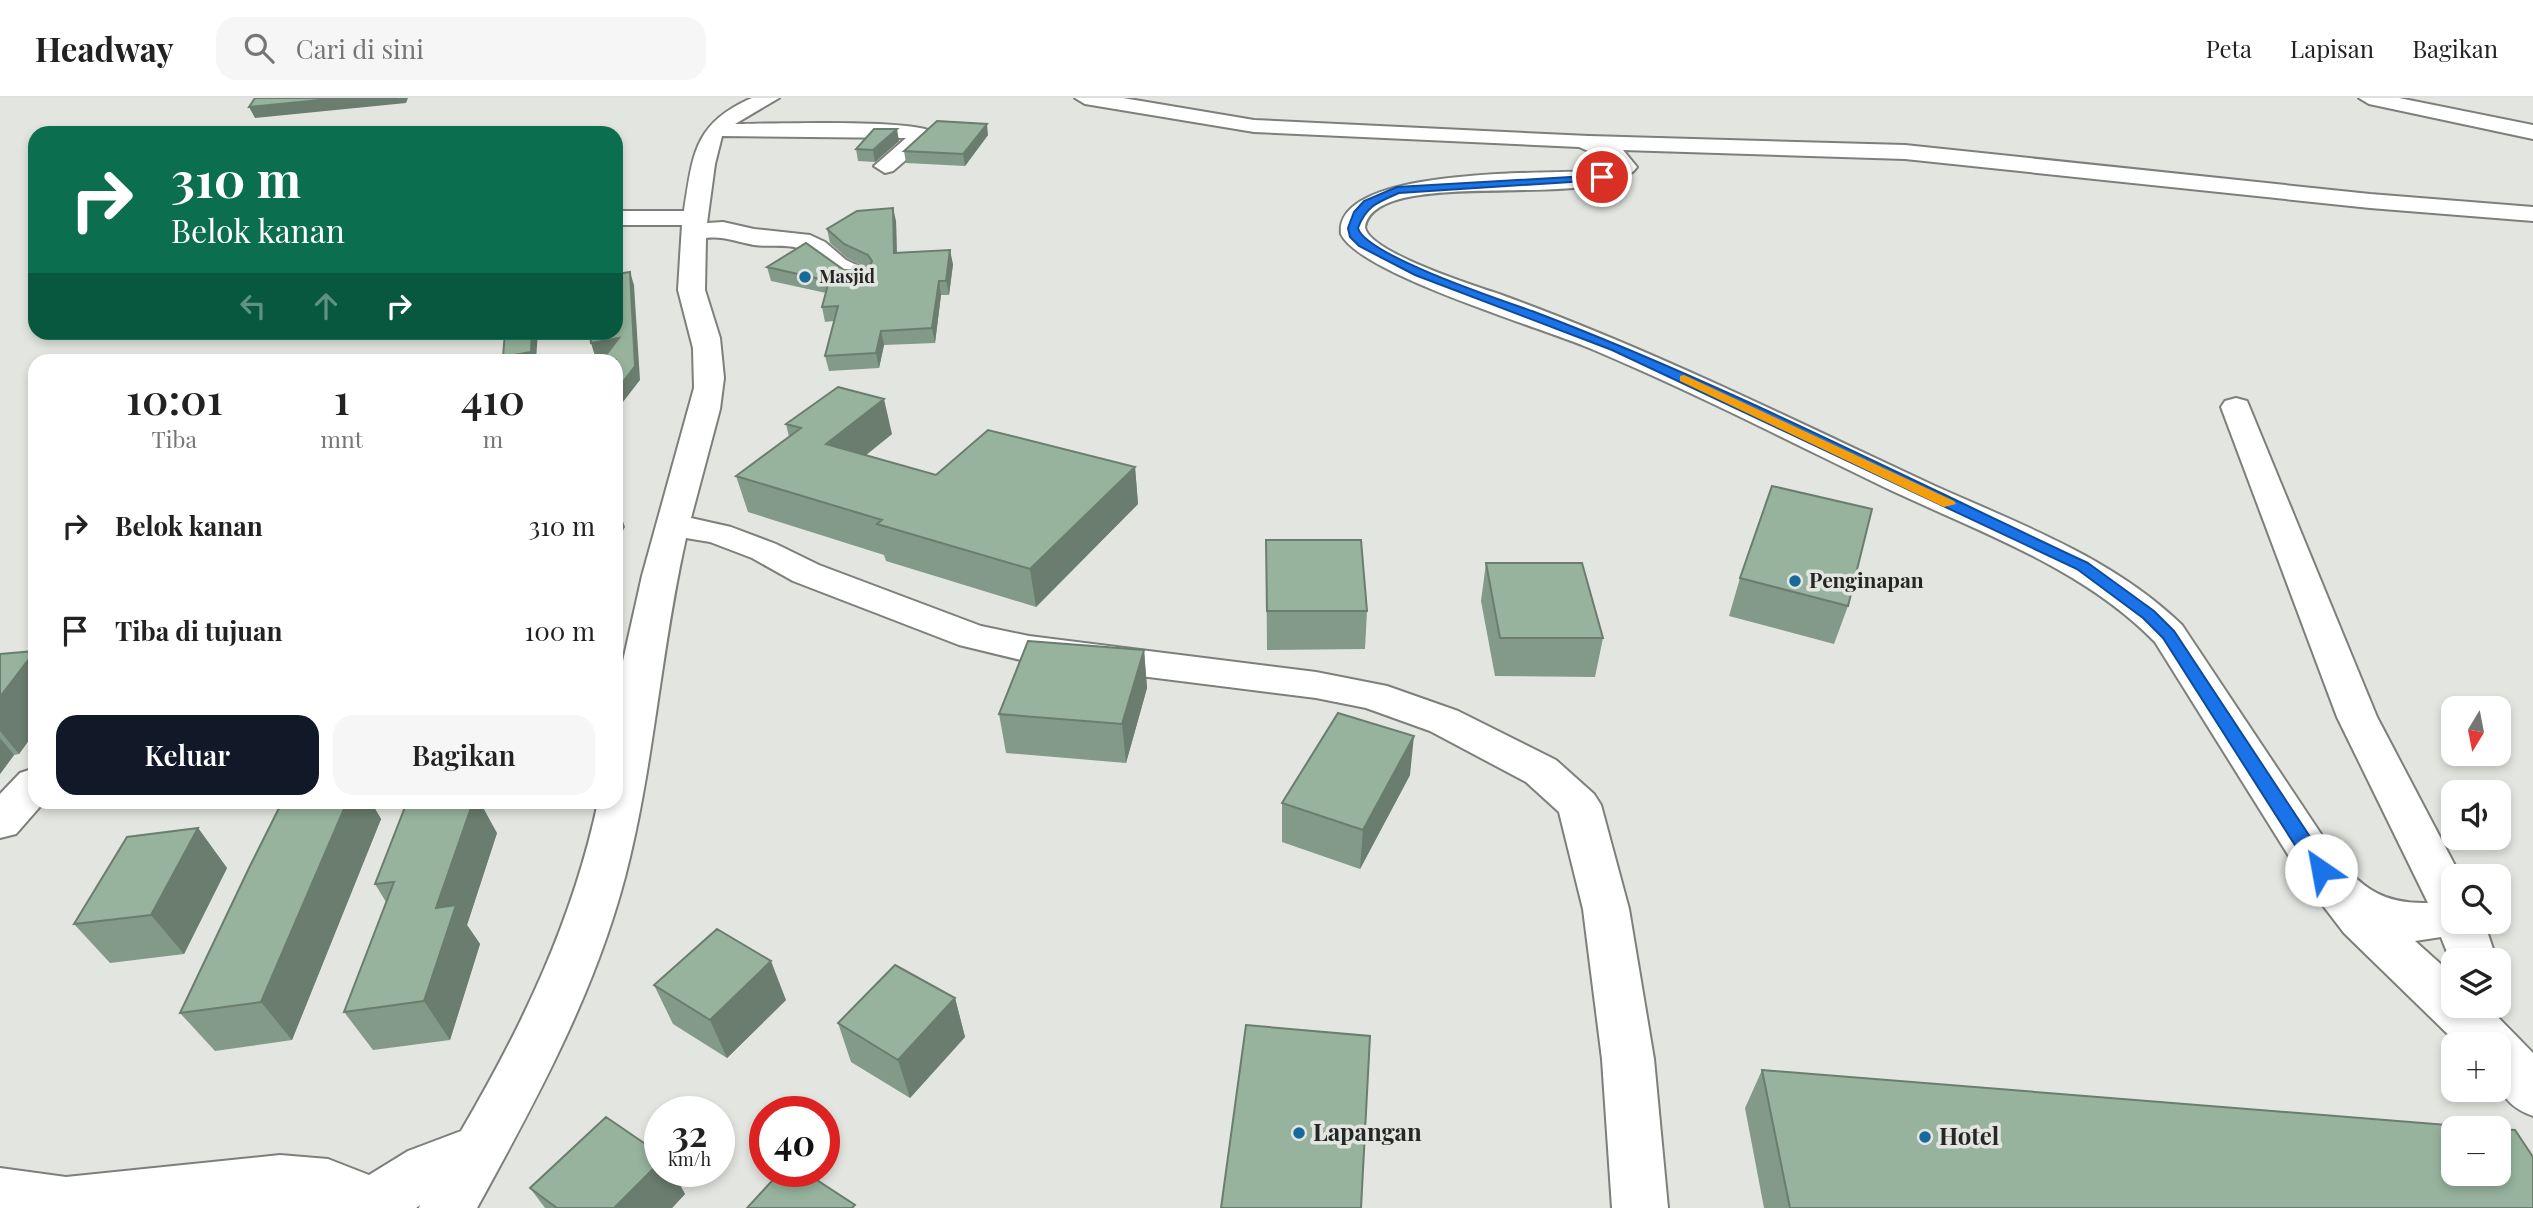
<!DOCTYPE html>
<html lang="id">
<meta charset="utf-8">
<style>
:root{--surface:#fff;--page:#f6f6f6;--text:#222;--muted:#767676;--line:#e0e0e0;--accent:#111827}
body{margin:0;font-family:"Playfair Display",serif;background:var(--page);color:var(--text);height:100vh;display:flex;flex-direction:column;font-size:26px;white-space:nowrap}
*{box-sizing:border-box;margin:0}
p{font-size:23px;color:var(--muted)}
.icon{flex:none;width:38px;height:38px;fill:none;stroke:currentColor;stroke-width:2;stroke-linecap:round;stroke-linejoin:round}
.map{position:relative;flex:1;overflow:hidden}
.panel{position:absolute;left:28px;top:256px;width:595px;height:455px;display:flex;flex-direction:column;background:var(--surface);border-radius:21px;box-shadow:0 4px 10px #0003}
.panel>*{flex:none}
.hud{position:absolute;left:28px;top:28px;width:595px;height:214px;border-radius:21px;box-shadow:0 4px 10px #0003;background:#0b6e4f;color:#fff;overflow:hidden}
.needle{width:46px;rotate:190deg}
.buttons{position:absolute;left:2441px;top:598px;display:grid;gap:14px}
.buttons a{display:grid;place-items:center;width:70px;height:70px;border-radius:14px;background:var(--surface);box-shadow:0 4px 10px #0003;font-size:35px}
.speed{position:absolute;left:644px;top:998px;display:flex;gap:14px;font-size:35px;font-weight:700;text-align:center}
.speed>*{display:grid;place-content:center;width:91px;height:91px;border-radius:50%;background:var(--surface);box-shadow:0 4px 10px #0003;line-height:1}
.speed small{font-size:18px;font-weight:400}
.speed .limit{border:10px solid #d22;background:#fff;color:#111}
.pin{position:absolute;display:grid;place-items:center;width:60px;height:60px;color:#fff;margin:-30px;border:4px solid #fff;border-radius:50%;box-shadow:0 2px 7px #0007}
.me{position:absolute;width:77px;margin:-38px;rotate:327deg;stroke-linejoin:round;filter:drop-shadow(0 0 5px #0008)}
.turn{display:flex;align-items:center;gap:24px;height:147px;padding:0 28px;font-size:32px}
.turn .icon{width:91px;height:91px;stroke-width:2.5}
.turn b{display:block;font-size:49px;line-height:60px}
.lanes{display:flex;align-items:center;height:66px;padding:0 28px;background:#0003;justify-content:center;gap:35px;direction:ltr}
.lanes .off{opacity:.35}
.eta{display:flex;justify-content:space-evenly;align-items:center;height:119px;text-align:center}
.eta b{font-size:42px;font-weight:600;line-height:49px}
.cta{display:flex;gap:14px;margin-top:auto;padding:14px 28px}
.cta a{flex:1;height:80px;border-radius:21px;background:var(--accent);color:#fff;font-size:28px;font-weight:600;line-height:80px;text-align:center}
.cta a+a{background:var(--page);color:var(--text)}
ul{padding:0;list-style:none}
li{display:flex;align-items:center;gap:21px;height:105px;padding:0 28px}
li div{flex:1}
li b{display:block;font-size:26px}
li em{font-style:normal}
header{display:flex;align-items:center;gap:42px;box-sizing:border-box;height:98px;padding:0 35px;background:var(--surface);border-bottom:2px solid var(--line)}
header strong{font-size:33px}
nav{display:flex;gap:38px;margin-inline-start:auto;font-size:24px}
.search{width:490px;height:63px;background:var(--page);display:flex;align-items:center;gap:18px;box-sizing:border-box;padding:0 24px;border-radius:21px;color:var(--muted);font-size:26px}
.map>svg:first-child{display:block}
</style>
<header>
<strong>Headway</strong>
<div class="search"><svg class="icon" aria-label="search" viewBox="0 0 24 24"><circle cx="10" cy="10" r="6"/><path d="M15 15l6 6"/></svg>Cari di sini</div>
<nav><a>Peta</a><a>Lapisan</a><a>Bagikan</a></nav>
</header>
<div class="map">
<svg width="2533" height="1110" viewBox="0 0 2533 1110">
<rect width="100%" height="100%" fill="#e3e6e0"/>
<g fill="none" stroke-linecap="round" stroke-linejoin="round">
<g stroke="#7c7f7a" stroke-width="4">
<path id="minor" d="M752 0H779L735 26C763 26 925 20 936 36L893 73 885 75 874 68 906 40 722 38 715 66 707 125 723 124 754 131 810 137 825 144 846 162 869 173 873 179 869 185C838 192 824 159 798 150 785 146 768 149 754 147 737 144 724 138 706 140L705 192 720 240 724 280 720 311 691 420 731 429 776 446 819 467 981 528 1029 538 1316 574 1387 588 1458 613 1556 662 1594 696 1601 707 1629 811 1654 961 1668 1110H1612L1602 961 1583 811 1559 714 1526 684 1430 633 1366 610 1316 600 1029 564 959 547 793 483 752 460 710 444 686 440C662 545 655 654 630 759 601 884 538 999 477 1110H419L420 1107 416 1110H0V1070L66 1079 280 1057 328 1061 369 1077 408 1053 461 1033C522 929 573 822 598 704H616V604L623 563 642 478 694 290 693 250 678 192 682 127H616V113H684C693 56 694 25 752 0Z
M1075 0H1123L1254 22 1589 38 1905 47 2370 96 2533 109V123L2370 110 1905 61 1623 52 1637 69C1605 116 1376 65 1365 129 1368 154 1475 188 1499 196 1649 250 1791 321 1935 388 2022 427 2113 460 2182 527L2337 760C2363 791 2384 806 2428 805L2337 619 2221 309 2225 303 2236 300 2247 303 2377 619 2461 779H2454V824H2484L2497 863H2454V872L2441 839 2415 843 2454 878V908H2487L2533 955V1018C2494 1003 2499 983 2499 947H2459L2344 835 2305 784 2155 544C2082 469 1979 434 1886 390 1789 343 1693 294 1594 252 1546 231 1359 176 1341 136 1333 68 1551 76 1595 73L1613 69 1611 63 1579 49 1254 34 1085 6Z
M2359 0H2399L2533 27V41L2369 6Z
M35 670V704H44L16 736 0 740V696L20 675Z"/>
</g>
<use href="#minor" fill="#fff" fill-rule="evenodd"/>
</g>
<path fill="#829a87" d="M988 37 965 68 906 65 904 53Z
M899 43 875 64 858 63 856 51Z
M896 123 897 155 953 166 949 197H941L935 245 884 247 879 270 829 273 825 258 834 223 825 224 822 209 826 195 771 183 767 169 868 172 869 171 847 160 830 145 827 131Z
M786 326 892 336 866 357 936 377 1135 369 1138 406 1036 509 886 463 884 457 748 414 736 378 789 339Z
M1266 442 1367 513 1365 551 1267 552Z
M1486 465 1603 540 1595 579 1495 578 1481 503Z
M1740 480 1848 508 1834 546 1729 518Z
M1144 552 1147 590 1126 665 1006 655 999 616Z
M35 553V634L19 656 14 657 0 676V556Z
M1410 677 1360 771 1282 744V705Z
M282 704H371L381 721 292 942 215 953 180 915Z
M198 730 227 770 184 856 110 865 74 826Z
M497 735 467 827 480 846 450 942 373 952 344 914 386 804 375 786Z
M654 887 786 902 727 960 673 926Z
M955 900 965 939 910 1000 851 964 838 925Z
M1762 972 2533 1110H1764L1745 1010Z
M660 1073H672L685 1096 672 1110H545L530 1090Z"/>
<path fill="#6a7d6e" d="M340 0H408L406 5 255 20 249 9Z
M987 26 988 37 965 68 963 56Z
M897 31 899 43 875 64 873 52Z
M893 110 896 123 897 169 894 155Z
M950 152 953 166 949 197 946 183Z
M630 174 634 187 640 282 616 313V293Z
M939 183 941 197 935 245 932 230Z
M881 233 884 247 879 270 876 255Z
M532 234H538L536 262H504L503 259Z
M619 240 623 254 595 258 591 245Z
M884 301 892 336 835 382 826 346Z
M1135 369 1138 406 1036 509 1030 471Z
M616 404 625 429 616 444Z
M1144 552 1147 590 1126 665 1122 626Z
M35 553V634L19 656 0 633V599Z
M1414 638 1410 677 1360 771 1363 732Z
M0 640 14 657 0 676Z
M347 704H371L381 721 292 942 261 904Z
M473 704H480L497 735 467 827 480 846 450 942 424 903 436 810Z
M198 730 227 770 184 856 151 817Z
M771 863 786 902 727 960 710 922Z
M955 900 965 939 910 1000 898 962Z
M660 1064V1073H672L685 1096 672 1110H614Z"/>
<path fill="#97b39d" stroke="#6a7d6e" stroke-width="2" d="M255 0H340L249 9Z
M937 23 987 26 963 56 904 53Z
M874 31H897L873 52 856 51Z
M893 110 894 155 950 152 946 183H939L932 230 881 233 876 255 825 258 838 208 822 209 829 183 767 169 806 145 844 172H868L872 163 868 157 844 146 827 131 857 113Z
M630 174 635 268 616 293V262H602L619 240 591 245 590 234H616V176Z
M505 234H532L531 254 503 259Z
M838 289 884 301 826 346 936 377 988 332 1135 369 1030 471 877 426 882 422 736 378 801 330 786 326Z
M1772 388 1872 411 1848 508 1740 480Z
M1266 442H1361L1367 513H1267Z
M1486 465H1582L1603 540H1500Z
M1028 543 1144 552 1122 626 999 616Z
M35 553 0 599V556Z
M1338 615 1414 638 1363 732 1282 705Z
M282 704H347L261 904 180 915 249 770Z
M407 704H473L436 810 456 807 424 903 344 914 394 784 375 786Z
M198 730 151 817 74 826 127 739Z
M717 831 771 863 710 922 654 887Z
M895 867 955 900 898 962 838 925Z
M1246 927 1370 938 1361 1110H1221Z
M1762 972 2497 1031H2454V1076H2499V1031L2515 1032 2533 1059V1110H1790Z
M606 1019 660 1056V1064L614 1110H557L530 1090Z
M781 1073H803L855 1107 852 1110H747Z"/>
<path fill="#1a73e8" stroke="#114b97" stroke-width="2" d="M1606 77 1602 82 1399 95C1378 104 1366 108 1358 130 1365 157 1501 202 1532 213 1722 285 1904 379 2088 465L2154 513 2174 533 2328 766 2330 772 2328 777H2314L2163 540 2143 520 2077 471 1612 252 1415 177 1359 148 1350 139 1348 130 1354 114 1364 103 1397 89Z"/>
<path fill="#f59e0b" d="M1684 277 1954 403 1956 406 1944 409 1680 283V278Z"/>
<g fill="#19699b" stroke="#e3e6e0" stroke-width="2.5">
<circle cx="805" cy="179" r="7"/>
<circle cx="1795" cy="483" r="7"/>
<circle cx="1299" cy="1035" r="7"/>
<circle cx="1925" cy="1039" r="7"/>
</g>
<g text-anchor="middle" stroke-width="7" stroke-linejoin="round" paint-order="stroke">
<g font-size="18" font-weight="bold" fill="#262725" stroke="#e3e6e0" text-anchor="start">
<text x="819" y="185">Masjid</text>
</g>
<g font-size="21" font-weight="bold" fill="#262725" stroke="#e3e6e0" text-anchor="start">
<text x="1809" y="490">Penginapan</text>
</g>
<g font-size="24" font-weight="bold" fill="#262725" stroke="#e3e6e0" text-anchor="start">
<text x="1313" y="1043">Lapangan</text>
<text x="1939" y="1047">Hotel</text>
</g>
</g>
</svg>
<div class="buttons">
<a><svg class="needle" viewBox="-14 -14 28 28"><path d="M0-13l5 13h-10z" fill="#e53935"/><path d="M0 13l5-13h-10z" fill="#767676"/></svg></a>
<a><svg class="icon" aria-label="sound" viewBox="0 0 24 24"><path d="M4 9h4l5-4v14l-5-4H4zM17 9q2 3 0 6"/></svg></a>
<a><svg class="icon" aria-label="search" viewBox="0 0 24 24"><circle cx="10" cy="10" r="6"/><path d="M15 15l6 6"/></svg></a>
<a><svg class="icon" aria-label="layers" viewBox="0 0 24 24"><path d="M12 4l9 5-9 5-9-5zM3 14l9 5 9-5"/></svg></a>
<a>+</a>
<a>−</a>
</div>
<div class="speed"><div>32<small>km/h</small></div><div class="limit">40</div></div>
<div class="pin" style="left:1602px;top:79px;background:#d93025"><svg class="icon" aria-label="arrive" viewBox="0 0 24 24"><path d="M6 21V4h12l-3 4 3 4H6"/></svg></div>
<svg class="me" style="left:2321px;top:772px" viewBox="-20 -20 40 40"><circle r="19" fill="#fff"/><path d="M0-13L10 11 0 6-10 11z" fill="#1a73e8"/></svg>
<div class="hud">
<div class="turn"><svg class="icon" aria-label="right" viewBox="0 0 24 24"><path d="M7 20v-9h11M14 6l5 5-5 5"/></svg><div><b>310 m</b>Belok kanan</div></div>
<div class="lanes"><svg class="icon off" aria-label="left" viewBox="0 0 24 24"><path d="M17 20v-9H6M10 6l-5 5 5 5"/></svg><svg class="icon off" aria-label="ahead" viewBox="0 0 24 24"><path d="M12 20V5M6 11l6-6 6 6"/></svg><svg class="icon" aria-label="right" viewBox="0 0 24 24"><path d="M7 20v-9h11M14 6l5 5-5 5"/></svg></div>
</div>
<section class="panel">
<div class="eta">
<div><b>10:01</b><p>Tiba</p></div>
<div><b>1</b><p>mnt</p></div>
<div><b>410</b><p>m</p></div>
</div>
<ul>
<li><svg class="icon" aria-label="right" viewBox="0 0 24 24"><path d="M7 20v-9h11M14 6l5 5-5 5"/></svg><div><b>Belok kanan</b></div><em>310 m</em></li>
<li><svg class="icon" aria-label="arrive" viewBox="0 0 24 24"><path d="M6 21V4h12l-3 4 3 4H6"/></svg><div><b>Tiba di tujuan</b></div><em>100 m</em></li>
</ul>
<div class="cta"><a>Keluar</a><a>Bagikan</a></div>
</section>
</div>
